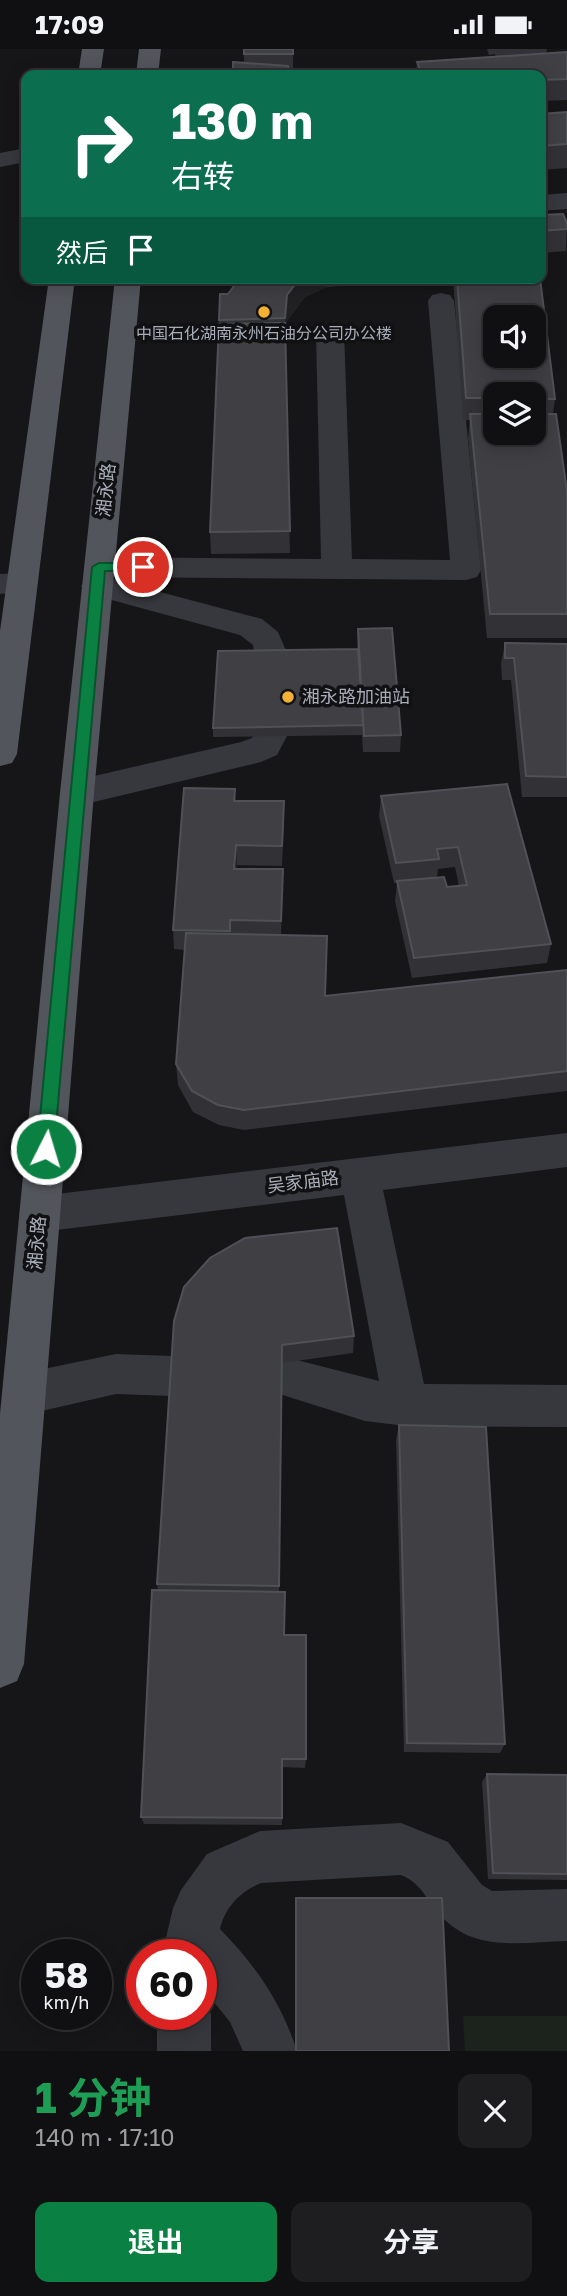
<!DOCTYPE html>
<html lang="zh">
<meta charset="utf-8">
<style>
:root{--surface:#101012;--page:#1e1e20;--text:#f1f3f6;--muted:#9c9d9f;--line:#303032;--accent:#0b8043}
body{margin:0;font-family:"Golos Text","Noto Sans SC",sans-serif;background:var(--page);color:var(--text);height:100vh;display:flex;flex-direction:column;font-size:26px;white-space:nowrap}
*{box-sizing:border-box;margin:0}
p{font-size:23px;color:var(--muted)}
.icon{flex:none;width:38px;height:38px;fill:none;stroke:currentColor;stroke-width:2;stroke-linecap:round;stroke-linejoin:round}
.map{position:relative;height:2002px;overflow:hidden}
.drawer{display:flex;flex-direction:column;background:var(--surface);flex:1}
.drawer>*{flex:none}
.guide{position:absolute;left:21px;top:21px;width:525px;height:214px;border-radius:14px;box-shadow:0 4px 18px #0003,0 0 0 2px var(--line);background:#0b6e4f;color:#fff;overflow:hidden}
.controls{position:absolute;left:483px;top:256px;display:grid;gap:14px}
.controls a{display:grid;place-items:center;width:63px;height:63px;border-radius:14px;background:var(--surface);box-shadow:0 4px 18px #0003,0 0 0 2px var(--line);font-size:35px}
.speed{position:absolute;left:21px;top:1890px;display:flex;gap:14px;font-size:35px;font-weight:700;text-align:center}
.speed>*{display:grid;place-content:center;width:91px;height:91px;border-radius:50%;background:var(--surface);box-shadow:0 4px 18px #0003,0 0 0 2px var(--line);line-height:1}
.speed small{font-size:18px;font-weight:400}
.speed .limit{border:10px solid #d22;background:#fff;color:#111}
.pin{position:absolute;display:grid;place-items:center;width:60px;height:60px;color:#fff;margin:-30px;border:4px solid #fff;border-radius:50%;box-shadow:0 2px 7px #0007}
.me{position:absolute;width:77px;margin:-38px;rotate:5deg;stroke-linejoin:round;filter:drop-shadow(0 0 5px #0008)}
.turn{display:flex;align-items:center;gap:24px;height:147px;padding:0 35px;font-size:32px}
.turn .icon{width:91px;height:91px;stroke-width:2.5}
.turn b{display:block;font-size:49px;line-height:60px}
.then{display:flex;align-items:center;height:66px;padding:0 35px;background:#0003;gap:14px;font-size:26px}
.round{display:grid;place-items:center;flex:none;width:74px;height:74px;border-radius:14px;background:var(--page)}
.head{display:flex;align-items:center;justify-content:space-between;height:119px;padding:0 35px}
h1{font-size:42px;font-weight:700;line-height:52px;color:#1e9e55}
.cta{display:flex;gap:14px;margin-top:auto;padding:14px 35px}
.cta a{flex:1;height:80px;border-radius:14px;background:var(--accent);color:#fff;font-size:28px;font-weight:700;line-height:80px;text-align:center}
.cta a+a{background:var(--page);color:var(--text)}
.status{display:flex;justify-content:space-between;align-items:center;height:49px;padding:0 35px;background:var(--surface);direction:ltr}
.status svg{height:19px;fill:currentColor}
.map>svg:first-child{display:block}
</style>
<div class="status"><b>17:09</b><svg viewBox="0 0 49 12"><path d="M0 12V9h3v3zM5 12V6h3v6zM10 12V3h3v9zM15 12V0h3v12zM26 1h20v11H26zM47 4h2v5h-2z"/></svg></div>
<div class="map">
<svg width="567" height="2002" viewBox="0 0 567 2002">
<rect width="100%" height="100%" fill="#161618"/>
<path fill="#1c231d" d="M463 1967H567V2002H465Z"/>
<g fill="none" stroke-linecap="round" stroke-linejoin="round">
<path fill="#37383d" fill-rule="evenodd" d="M26 99V113L0 118V104Z
M567 144V160L541 162V146Z
M441 244 450 246 454 252 481 521 477 528 466 531 104 528 262 570 278 583 287 604 282 618 271 621 260 618 255 610 253 596 240 586 86 544 81 537 86 530 95 527 88 525 84 518 88 511 99 508 321 510 316 282 320 276 330 274 340 276 344 282 352 510 450 511 428 252 432 246Z
M22 524 33 527 38 534 33 541 0 545V525Z
M270 675 282 678 287 687 277 706 261 713 77 757 65 753 60 744 65 735 77 731 241 693 252 689 258 678Z
M567 1084V1118L383 1141 424 1335 567 1336V1378L406 1377 365 1372 270 1342 263 1328 270 1314 285 1308 379 1332 344 1146 40 1183 25 1178 19 1165 25 1152 40 1147Z
M116 1305 171 1307 186 1313 193 1327 186 1341 171 1347 116 1345 24 1366 8 1360 2 1345 8 1330 24 1324Z
M401 1774 448 1793 482 1836 492 1842 567 1840V1892C526 1893 479 1903 446 1872 429 1857 423 1834 401 1826L261 1834C241 1842 225 1858 220 1880 256 1917 281 1953 297 2002H243L230 1973 201 1937V1906H162L173 1859 181 1841 207 1805 260 1782Z
M201 1945 211 1965V2002H157V1965H201Z"/>
<path fill="#53555c" fill-rule="evenodd" d="M82 0H104L100 26H78Z
M139 0H161L158 26H136Z
M49 229H75L17 705 12 714 0 717V582Z
M115 229H141L94 744 24 1615 17 1632 0 1639V1365L60 744Z"/>
</g>
<path fill="#323236" fill-rule="evenodd" d="M244 0H293V26H233L244 14Z
M487 0H547L546 4 567 3V51L541 52V26H416L417 13 496 8 495 5 489 6Z
M567 63V119L541 121V65Z
M541 166 567 174 566 202 541 204Z
M240 229H351V236L327 238 305 248 287 272 285 291 290 504 211 505 210 483 220 245H228Z
M453 229H540L555 350 553 365 567 442V589H487L468 389 470 371H463ZM495 345H534V383H495Z
M358 580 401 686 400 703H363L362 686 213 688V679L357 600Z
M505 594 567 595V748H522L511 631H502L501 615Z
M507 735 551 895 547 914 412 929 395 852 397 834H394L379 767 381 747ZM455 818 459 837 447 838 437 828 438 820Z
M235 740 236 752 284 773 282 817 237 816V820H283L281 886 325 947 567 921V1042L244 1081 219 1076 193 1063 178 1036 176 1015 185 901 174 900 173 881Z
M174 1272 354 1287 353 1304 282 1314 279 1542 284 1586 306 1710 305 1719 282 1718V1776L144 1775 141 1768 158 1541 157 1535Z
M399 1376 505 1695 500 1704 404 1703 396 1391Z
M487 1725 567 1726V1831L488 1830 482 1733Z"/>
<path fill="#212124" d="M300 229H328L327 238 305 248 287 272 285 295V269L287 246Z
M236 796 237 816 235 840 234 820Z
M283 820V840L281 892V872Z"/>
<path fill="#3f3f44" stroke="#4f5156" stroke-width="2" fill-rule="evenodd" d="M244 0H293V5H244Z
M567 3V30L541 31V26H422L417 13Z
M233 13 288 17 289 26H233Z
M567 63V95L541 97V65Z
M563 165 567 174V180L541 182V166Z
M240 229H300L287 246 285 269 219 271 220 245H228Z
M457 229H540L555 350H534V345H495V349H466ZM495 268H534V306H495Z
M285 274 290 482 210 483 219 275Z
M470 365H495V383H534V365H556L567 442V565H490Z
M392 579 401 686 364 687 358 580Z
M505 594 567 595V728L526 727 514 609H505Z
M358 600 363 676 213 679 218 602Z
M507 735 551 895 414 909 397 832 444 828 447 838 467 836 458 798 437 800 439 810 396 814 381 747Z
M184 739 235 740 234 752H284L282 797 236 796 234 820H283L281 872 230 871V882L173 881Z
M186 884 327 887 325 947 567 921V1022L244 1061 218 1056 192 1042 176 1015Z
M337 1179 354 1287 282 1296 279 1537 157 1535 174 1272 184 1238 210 1209 245 1189Z
M399 1376 486 1378 505 1695 407 1694Z
M152 1541 285 1543 284 1586H306V1710H282V1769L141 1768Z
M487 1725 567 1726V1825L493 1824Z
M296 1849H442L449 2002H296Z"/>
<path fill="#0b8043" stroke="#07532c" stroke-width="2" d="M99 514H143L149 518 143 522H105L54 1100 52 1105H40L37 1100 92 518Z"/>
<g fill="#f2b134" stroke="#111113" stroke-width="2.5">
<circle cx="264" cy="263" r="7"/>
<circle cx="288" cy="648" r="7"/>
</g>
<g text-anchor="middle" stroke-width="7" stroke-linejoin="round" paint-order="stroke">
<g font-size="16" fill="#a8adb8" stroke="#111113">
<text x="264" y="290">中国石化湖南永州石油分公司办公楼</text>
</g>
<g font-size="18" fill="#a8adb8" stroke="#111113">
<text transform="translate(106 441) rotate(-84)" y="6">湘永路</text>
<text transform="translate(303 1133) rotate(-7)" y="6">吴家庙路</text>
<text transform="translate(37 1194) rotate(-85)" y="6">湘永路</text>
</g>
<g font-size="18" fill="#a8adb8" stroke="#111113" text-anchor="start">
<text x="302" y="654">湘永路加油站</text>
</g>
</g>
</svg>
<div class="controls">
<a><svg class="icon" aria-label="sound" viewBox="0 0 24 24"><path d="M4 9h4l5-4v14l-5-4H4zM17 9q2 3 0 6"/></svg></a>
<a><svg class="icon" aria-label="layers" viewBox="0 0 24 24"><path d="M12 4l9 5-9 5-9-5zM3 14l9 5 9-5"/></svg></a>
</div>
<div class="speed"><div>58<small>km/h</small></div><div class="limit">60</div></div>
<div class="pin" style="left:143px;top:518px;background:#d93025"><svg class="icon" aria-label="arrive" viewBox="0 0 24 24"><path d="M6 21V4h12l-3 4 3 4H6"/></svg></div>
<svg class="me" style="left:46px;top:1100px" viewBox="-20 -20 40 40"><circle r="17" fill="#0b8043" stroke="#fff" stroke-width="3"/><path d="M0-11L8 9 0 5-8 9z" fill="#fff"/></svg>
<div class="guide">
<div class="turn"><svg class="icon" aria-label="right" viewBox="0 0 24 24"><path d="M7 20v-9h11M14 6l5 5-5 5"/></svg><div><b>130 m</b>右转</div></div>
<div class="then">然后<svg class="icon" aria-label="arrive" viewBox="0 0 24 24"><path d="M6 21V4h12l-3 4 3 4H6"/></svg></div>
</div>
</div>
<section class="drawer">
<div class="head"><div><h1>1 分钟</h1><p>140 m · 17:10</p></div><a class="round"><svg class="icon" aria-label="close" viewBox="0 0 24 24"><path d="M6 6l12 12M18 6L6 18"/></svg></a></div>
<div class="cta"><a>退出</a><a>分享</a></div>
</section>
